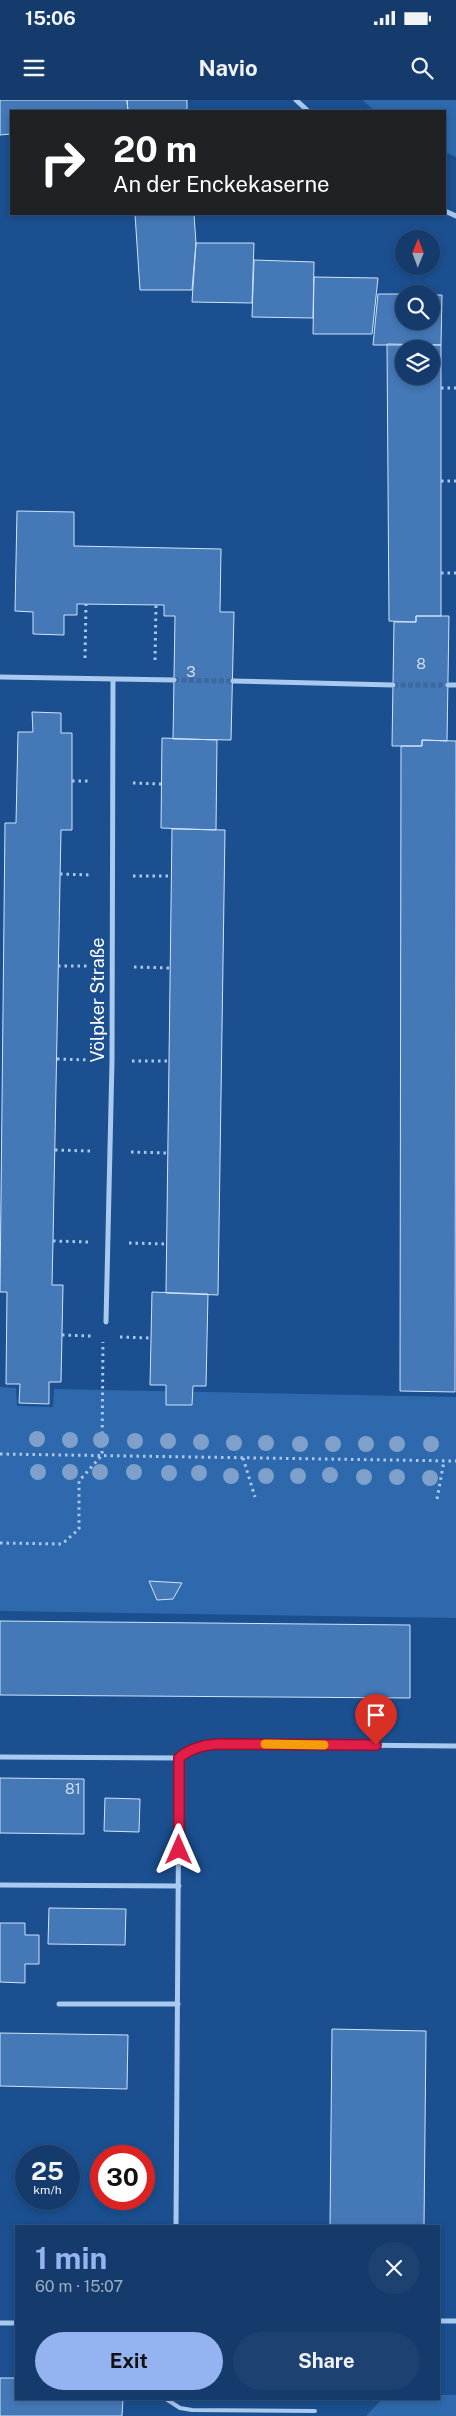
<!DOCTYPE html>
<meta charset="utf-8">
<style>
:root{--surface:#143b6b;--page:#1d4271;--text:#f1f3f6;--muted:#9dadc1;--line:#33557e;--accent:#95b2f1}
body{margin:0;font-family:"Public Sans",sans-serif;background:var(--page);color:var(--text);height:100vh;display:flex;flex-direction:column;font-size:19px;white-space:nowrap}
*{box-sizing:border-box;margin:0}
p{font-size:16px;color:var(--muted)}
.icon{flex:none;width:28px;height:28px;fill:none;stroke:currentColor;stroke-width:2;stroke-linecap:round;stroke-linejoin:round}
.map{position:relative;flex:1;overflow:hidden}
.side{position:absolute;left:15px;top:2125px;width:425px;height:175px;display:flex;flex-direction:column;background:var(--surface);border-radius:0px;box-shadow:0 2px 8px #0003,0 0 0 1px var(--line)}
.side>*{flex:none}
.hud{position:absolute;left:10px;top:10px;width:436px;height:105px;border-radius:0px;box-shadow:0 2px 8px #0003,0 0 0 1px var(--line);background:#202124;color:#fff;overflow:hidden}
.needle{width:32px;rotate:1deg}
.buttons{position:absolute;left:395px;top:130px;display:grid;gap:10px}
.buttons a{display:grid;place-items:center;width:45px;height:45px;border-radius:50%;background:var(--surface);box-shadow:0 2px 8px #0003,0 0 0 1px var(--line);font-size:25px}
.speed{position:absolute;left:15px;top:2045px;display:flex;gap:10px;font-size:25px;font-weight:700;text-align:center}
.speed>*{display:grid;place-content:center;width:65px;height:65px;border-radius:50%;background:var(--surface);box-shadow:0 2px 8px #0003,0 0 0 1px var(--line);line-height:1}
.speed small{font-size:12px;font-weight:400}
.speed .limit{border:8px solid #d22;background:#fff;color:#111}
.pin{position:absolute;display:grid;place-items:center;width:42px;height:42px;color:#fff;margin:-51px -21px;border-radius:50% 50% 50% 0;rotate:-45deg;box-shadow:0 0 5px #0007}
.pin .icon{rotate:45deg}
.me{position:absolute;width:55px;margin:-28px;rotate:0deg;stroke-linejoin:round;filter:drop-shadow(0 0 4px #0008)}
.turn{display:flex;align-items:center;gap:18px;height:105px;padding:0 20px;font-size:22px}
.turn .icon{width:65px;height:65px;stroke-width:2.5}
.turn b{display:block;font-size:35px;line-height:42px}
.round{display:grid;place-items:center;flex:none;width:52px;height:52px;border-radius:26px;background:var(--page)}
.headline{display:flex;align-items:center;justify-content:space-between;height:85px;padding:0 20px}
h1{font-size:30px;font-weight:700;line-height:38px;color:var(--accent)}
.button{display:flex;gap:10px;margin-top:auto;padding:10px 20px}
.button a{flex:1;height:58px;border-radius:30px;background:var(--accent);color:#111;font-size:20px;font-weight:700;line-height:58px;text-align:center}
.button a+a{background:var(--page);color:var(--text)}
.status{display:flex;justify-content:space-between;align-items:center;height:35px;padding:0 25px;background:var(--surface);direction:ltr}
.status svg{height:14px;fill:currentColor}
header{display:flex;justify-content:space-between;align-items:center;height:65px;padding:0 20px;background:var(--surface);font-size:22px;font-weight:700}
.map>svg:first-child{display:block}
</style>
<div class="status"><b>15:06</b><svg viewBox="0 0 49 12"><path d="M0 12V9h3v3zM5 12V6h3v6zM10 12V3h3v9zM15 12V0h3v12zM26 1h20v11H26zM47 4h2v5h-2z"/></svg></div>
<header><svg class="icon" aria-label="menu" viewBox="0 0 24 24"><path d="M4 6h16M4 12h16M4 18h16"/></svg>Navio<svg class="icon" aria-label="search" viewBox="0 0 24 24"><circle cx="10" cy="10" r="6"/><path d="M15 15l6 6"/></svg></header>
<div class="map">
<svg width="456" height="2316" viewBox="0 0 456 2316">
<rect width="100%" height="100%" fill="#1b4f8f"/>
<path fill="#2e69ad" d="M362 0H456V57L445 52V11H375Z
M0 1287 16 1288 17 1306 53 1307 54 1289 456 1297V1518L0 1511Z
M439 2295H456V2316H366L382 2299H439Z"/>
<path fill="#4478b7" stroke="#cfe3fa" fill-rule="evenodd" d="M0 0H127L128 11H11V34L0 35Z
M127 0H187V11H128Z
M135 114H194L196 143 192 190H140Z
M196 143H254L252 203 192 202Z
M254 160 314 162 313 218 252 217Z
M314 177 378 178 372 234H313Z
M378 194H404V221H431V195H442L441 245H373Z
M387 244 441 245V516H416V522L389 521ZM404 249H431V276H404Z
M17 411 74 412V446L221 449 220 512H234L231 640 173 639 175 516H164V505L77 504V515H64V535L33 534V512L15 511Z
M416 516H449L447 641 422 640V646H392L394 522H416Z
M32 612 61 613V633H72V730H61L53 1141 52 1185H63L61 1282H49V1304L19 1303 20 1284H6L7 1192H0L5 723H16L18 632H33Z
M162 638 217 640 216 730 161 728Z
M422 640 456 641 455 1292 400 1291 401 646H422Z
M172 729 225 730 218 1195 166 1193Z
M152 1192 208 1194 206 1286H193L192 1305H166V1285H150Z
M149 1481 182 1483 173 1499 157 1500Z
M0 1521 410 1525V1598L0 1595Z
M0 1678 84 1679V1734L0 1733Z
M105 1698 140 1699 139 1732 104 1731Z
M49 1808 126 1809 125 1845 48 1844Z
M0 1823H25V1835H39V1864H25V1883L0 1882Z
M332 1929 426 1931 424 2126H330Z
M0 1933 128 1935 127 1989 0 1986Z
M0 2278H16V2299H123L122 2316H0Z"/>
<g fill="none" stroke-linecap="round" stroke-linejoin="round">
<path stroke="#3d69a0" stroke-width="5" stroke-dasharray="5 2.5" stroke-linecap="butt" d="M174 580 233 581
M393 585H448"/>
<path stroke="#a9c9ee" stroke-width="3" stroke-dasharray="2.5 4" stroke-linecap="butt" d="M441 288H456
M441 381H456
M441 473H456
M85 558 86 504
M155 560 156 505
M72 681H91
M133 683 161 684
M60 774 92 775
M133 776H171
M58 866H90
M134 867 170 868
M57 959 91 960
M132 961H169
M55 1050 90 1051
M131 1052 168 1053
M53 1141 88 1142
M129 1143 167 1144
M62 1235 91 1236
M120 1237 151 1238
M0 1354 456 1361
M243 1358 255 1397
M437 1399 444 1361
M0 1443 62 1444 79 1429V1381L102 1355 103 1242"/>
<path stroke="#a9c9ee" stroke-width="4" d="M166 2299 180 2308 192 2310 315 2311"/>
<path stroke="#a9c9ee" stroke-width="5" d="M296 0 308 11
M445 111 456 116
M0 577 174 580
M233 581 393 585
M448 585H456
M106 1222 112 961 113 579
M0 1657 179 1658 197 1647 218 1644 456 1646
M0 1785 179 1786
M59 1904H178
M176 2126 179 1658
M439 2221H456
M0 2223H16"/>
</g>
<g fill="#7ea0ca">
<circle cx="37" cy="1339" r="8"/>
<circle cx="70" cy="1340" r="8"/>
<circle cx="101" cy="1340" r="8"/>
<circle cx="135" cy="1341" r="8"/>
<circle cx="168" cy="1341" r="8"/>
<circle cx="201" cy="1342" r="8"/>
<circle cx="234" cy="1343" r="8"/>
<circle cx="266" cy="1343" r="8"/>
<circle cx="300" cy="1344" r="8"/>
<circle cx="333" cy="1344" r="8"/>
<circle cx="366" cy="1344" r="8"/>
<circle cx="397" cy="1344" r="8"/>
<circle cx="431" cy="1344" r="8"/>
<circle cx="38" cy="1372" r="8"/>
<circle cx="70" cy="1372" r="8"/>
<circle cx="100" cy="1372" r="8"/>
<circle cx="134" cy="1372" r="8"/>
<circle cx="169" cy="1373" r="8"/>
<circle cx="199" cy="1373" r="8"/>
<circle cx="330" cy="1375" r="8"/>
<circle cx="231" cy="1376" r="8"/>
<circle cx="266" cy="1376" r="8"/>
<circle cx="298" cy="1376" r="8"/>
<circle cx="364" cy="1377" r="8"/>
<circle cx="397" cy="1377" r="8"/>
<circle cx="430" cy="1378" r="8"/>
</g>
<g fill="none" stroke-linecap="round" stroke-linejoin="round">
<g stroke="#92132f" stroke-width="12">
<path id="route" d="M179 1750V1658C190 1648 203 1645 218 1644L376 1645"/>
</g>
<use href="#route" stroke="#e11d48" stroke-width="9"/>
<path stroke="#f59e0b" stroke-width="9" d="M265 1644 324 1645"/>
</g>
<g text-anchor="middle" stroke-width="4.5" stroke-linejoin="round" paint-order="stroke">
<g font-size="15" fill="#d0dded">
<text x="421" y="569">8</text>
<text x="191" y="577">3</text>
<text x="73" y="1694">81</text>
</g>
<g font-size="18" fill="#fff" stroke="#1b4f8f">
<text transform="translate(98 900) rotate(-90)" y="6">Völpker Straße</text>
</g>
</g>
</svg>
<div class="buttons">
<a><svg class="needle" viewBox="-14 -14 28 28"><path d="M0-13l5 13h-10z" fill="#e53935"/><path d="M0 13l5-13h-10z" fill="#9dadc1"/></svg></a>
<a><svg class="icon" aria-label="search" viewBox="0 0 24 24"><circle cx="10" cy="10" r="6"/><path d="M15 15l6 6"/></svg></a>
<a><svg class="icon" aria-label="layers" viewBox="0 0 24 24"><path d="M12 4l9 5-9 5-9-5zM3 14l9 5 9-5"/></svg></a>
</div>
<div class="speed"><div>25<small>km/h</small></div><div class="limit">30</div></div>
<div class="pin" style="left:376px;top:1645px;background:#d93025"><svg class="icon" aria-label="arrive" viewBox="0 0 24 24"><path d="M6 21V4h12l-3 4 3 4H6"/></svg></div>
<svg class="me" style="left:179px;top:1750px" viewBox="-20 -20 40 40"><path d="M0-17L14 15 0 8-14 15z" fill="#e11d48" stroke="#fff" stroke-width="4"/></svg>
<div class="hud">
<div class="turn"><svg class="icon" aria-label="right" viewBox="0 0 24 24"><path d="M7 20v-9h11M14 6l5 5-5 5"/></svg><div><b>20 m</b>An der Enckekaserne</div></div>
</div>
<section class="side">
<div class="headline"><div><h1>1 min</h1><p>60 m · 15:07</p></div><a class="round"><svg class="icon" aria-label="close" viewBox="0 0 24 24"><path d="M6 6l12 12M18 6L6 18"/></svg></a></div>
<div class="button"><a>Exit</a><a>Share</a></div>
</section>
</div>
